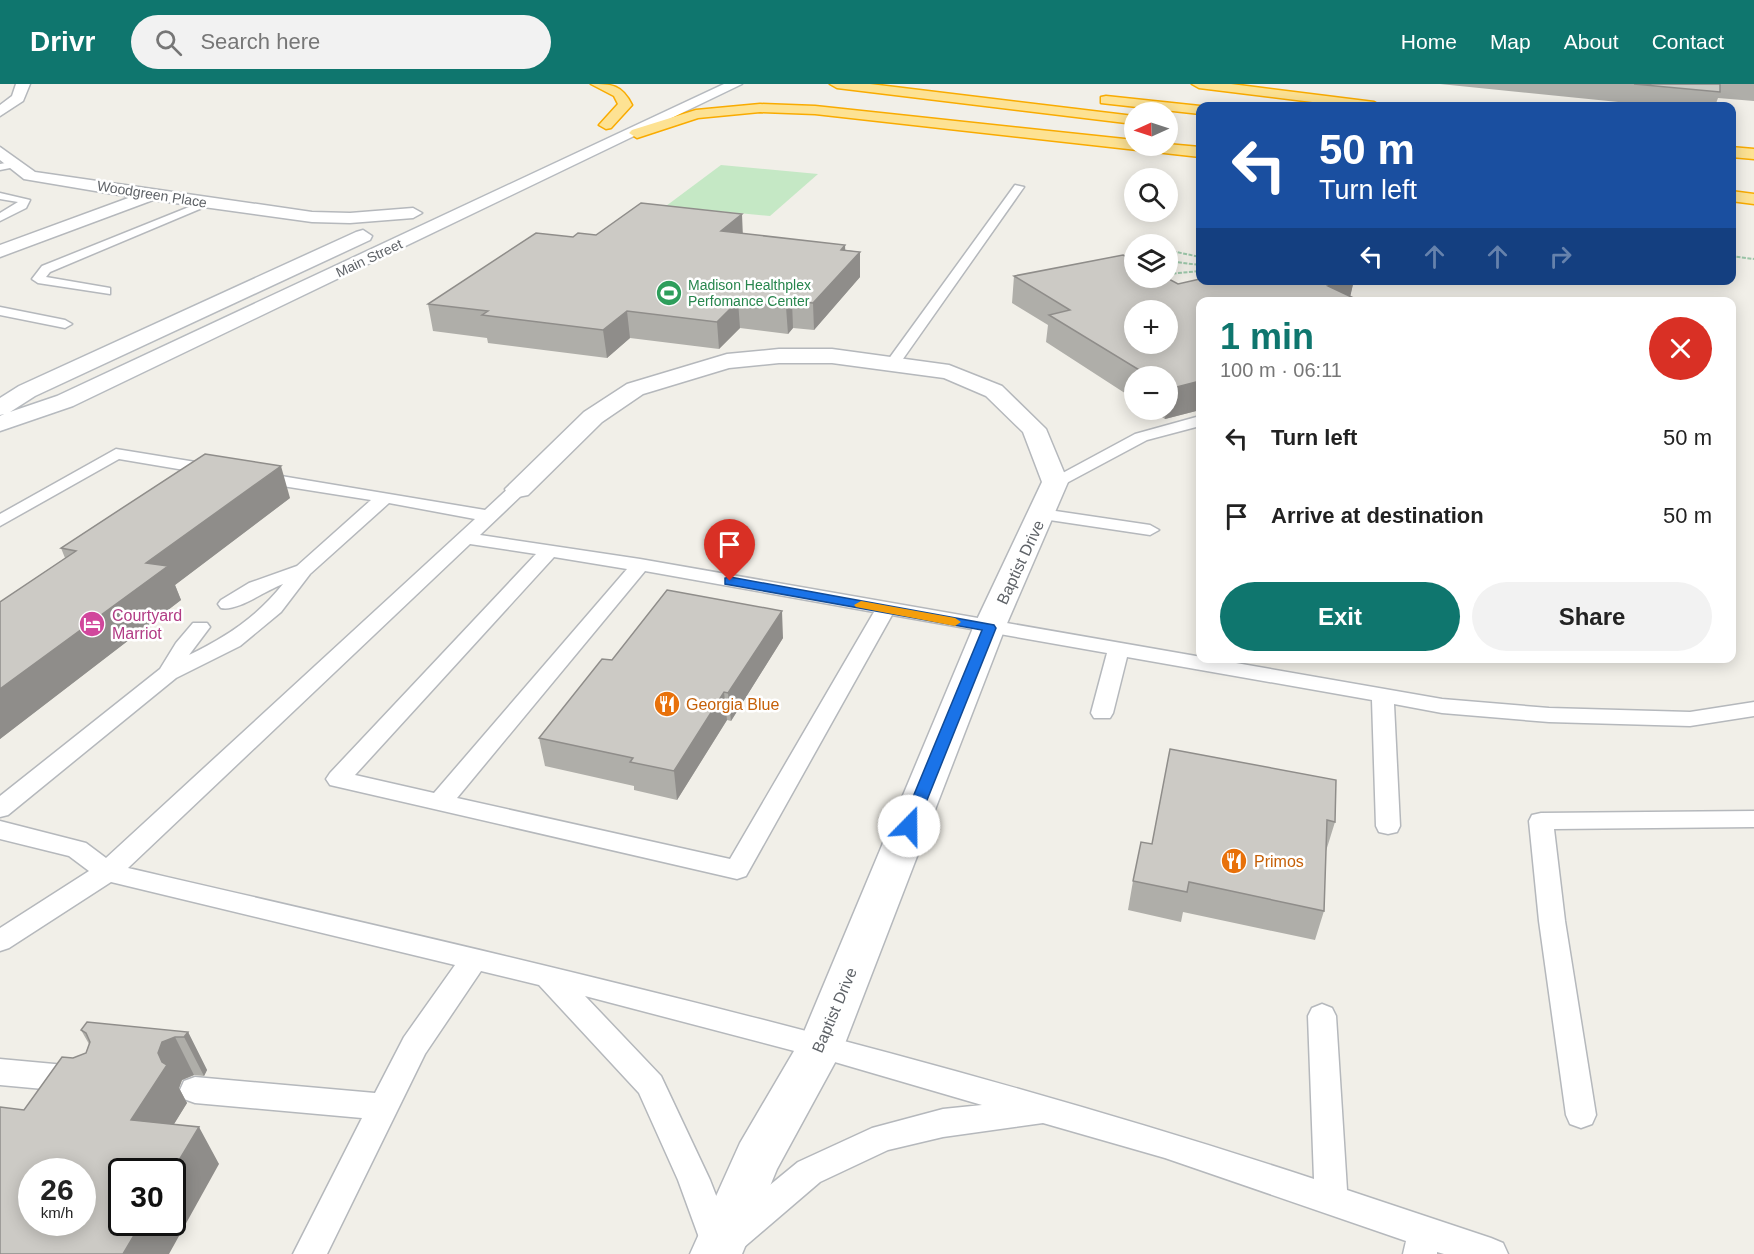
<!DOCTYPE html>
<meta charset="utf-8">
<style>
:root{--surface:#fff;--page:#f2f2f2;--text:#222;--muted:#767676;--accent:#0f766e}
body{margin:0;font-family:Helvetica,sans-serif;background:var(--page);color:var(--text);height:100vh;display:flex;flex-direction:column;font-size:22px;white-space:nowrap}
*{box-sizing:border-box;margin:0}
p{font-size:20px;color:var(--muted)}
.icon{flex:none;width:33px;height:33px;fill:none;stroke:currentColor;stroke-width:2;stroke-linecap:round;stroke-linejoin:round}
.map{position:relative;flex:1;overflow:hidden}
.sheet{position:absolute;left:1196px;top:213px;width:540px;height:366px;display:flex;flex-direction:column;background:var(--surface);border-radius:12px;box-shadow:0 3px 15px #0003}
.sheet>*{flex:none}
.top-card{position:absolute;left:1196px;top:18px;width:540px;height:183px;border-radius:12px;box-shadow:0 3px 15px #0003;background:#1a4fa0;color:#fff;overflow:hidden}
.needle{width:39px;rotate:267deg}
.controls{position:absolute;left:1124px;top:18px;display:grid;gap:12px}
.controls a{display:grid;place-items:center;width:54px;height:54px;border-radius:50%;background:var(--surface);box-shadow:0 3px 15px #0003;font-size:30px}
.speed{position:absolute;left:18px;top:1074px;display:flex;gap:12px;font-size:30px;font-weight:700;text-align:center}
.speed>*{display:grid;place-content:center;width:78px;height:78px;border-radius:50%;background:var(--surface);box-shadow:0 3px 15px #0003;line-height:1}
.speed small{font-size:15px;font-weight:400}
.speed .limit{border:3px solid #111;border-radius:9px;background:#fff;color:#111}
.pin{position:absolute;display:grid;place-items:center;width:51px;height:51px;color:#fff;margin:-62px -26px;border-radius:50% 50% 50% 0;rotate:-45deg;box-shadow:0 0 6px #0007}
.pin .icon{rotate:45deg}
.me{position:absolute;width:66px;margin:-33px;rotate:22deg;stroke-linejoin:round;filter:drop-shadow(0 0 4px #0008)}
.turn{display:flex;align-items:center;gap:21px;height:126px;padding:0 24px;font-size:27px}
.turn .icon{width:78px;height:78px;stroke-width:2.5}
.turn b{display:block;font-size:42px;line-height:51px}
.lanes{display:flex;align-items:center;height:57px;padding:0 24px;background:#0003;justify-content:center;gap:30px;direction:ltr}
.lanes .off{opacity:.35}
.round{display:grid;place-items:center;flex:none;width:63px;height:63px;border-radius:32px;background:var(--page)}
.summary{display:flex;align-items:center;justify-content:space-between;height:102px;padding:0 24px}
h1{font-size:36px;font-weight:800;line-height:45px;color:var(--accent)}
.cta{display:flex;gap:12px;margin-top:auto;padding:12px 24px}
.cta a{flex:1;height:69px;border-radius:36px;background:var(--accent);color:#fff;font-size:24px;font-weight:800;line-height:69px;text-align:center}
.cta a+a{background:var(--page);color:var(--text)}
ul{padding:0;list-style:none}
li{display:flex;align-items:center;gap:18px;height:78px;padding:0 24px}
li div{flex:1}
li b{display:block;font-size:22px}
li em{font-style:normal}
header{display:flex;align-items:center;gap:36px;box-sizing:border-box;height:84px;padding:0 30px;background:var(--accent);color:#fff}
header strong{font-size:28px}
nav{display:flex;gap:33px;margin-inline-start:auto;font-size:21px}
.search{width:420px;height:54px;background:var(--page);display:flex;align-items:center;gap:15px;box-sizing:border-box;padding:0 21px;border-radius:33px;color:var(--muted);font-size:22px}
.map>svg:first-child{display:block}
</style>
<header>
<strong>Drivr</strong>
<div class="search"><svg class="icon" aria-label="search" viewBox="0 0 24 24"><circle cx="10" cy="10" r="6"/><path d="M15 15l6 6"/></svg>Search here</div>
<nav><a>Home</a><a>Map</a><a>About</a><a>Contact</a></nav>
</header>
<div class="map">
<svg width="1754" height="1170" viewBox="0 0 1754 1170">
<rect width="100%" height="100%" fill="#f1efe8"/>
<path fill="#c5e8c5" d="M721 81 818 90 770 132 666 122Z"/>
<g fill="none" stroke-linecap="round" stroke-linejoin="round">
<g stroke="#b5b8bc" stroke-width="3">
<path id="service" d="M16 77 21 80 20 82 0 86V80Z
M1015 101 1024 103 898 282H888L886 279 888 276Z
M0 109 30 116 26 124 0 137V129L18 118 0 115Z
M204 117 214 119 50 188 46 193 110 204V210L38 199 32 195 42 182Z
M0 223 65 236 72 240 65 244 0 231Z
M1200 332V342L1147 356 1061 402 1055 403 1046 398 1135 350Z
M116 365 214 381 222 386 214 391 119 375 0 442V430Z
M257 388 485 426 512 401 518 400 527 405 524 409 480 451 640 475 1442 615 1549 624 1690 628 1754 618V632L1690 642 1549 638 1442 629 1394 620 1400 742 1397 748 1388 750 1379 748 1376 742 1372 616 1127 573 1113 629 1110 634H1094L1091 629 1107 569 892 531 746 792 737 795 330 701 326 695 330 689 536 470 470 460 128 784C526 876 925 967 1314 1095L1308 932 1312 924 1322 920 1332 924 1336 932 1347 1106 1491 1154 1503 1159 1508 1170H1444L1437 1168V1170H1403L1406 1157 1165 1074 1043 1039 943 1053 888 1066 820 1098 736 1170H705L678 1096 639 1009 539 901 481 887 425 970 327 1170H293L362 1034 195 1019 184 1015 180 1006 184 997 195 993 375 1009 404 953 455 881 111 798 9 864 0 867V844L89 787 69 772 0 755V737L86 759 106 774 475 435 389 419 310 490 281 528 240 562 176 594 8 731 0 733V712L160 585 176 559 193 539H207L210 543 189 571C226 553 257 533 283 500 266 506 237 528 221 524L218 520 221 516 249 499 297 482 371 416 251 397 249 393ZM554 473 627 485 434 709 355 691ZM645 487 874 528 730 775 457 714ZM585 912 821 974 982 1021 943 1025 872 1044 798 1078 726 1137 710 1096 661 992Z
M1042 425 1150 441 1159 446 1150 451 1036 434 1033 430 1036 426Z
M1754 727V743L1554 745 1565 837 1596 1031 1592 1040 1581 1044 1570 1040 1566 1031 1539 837 1529 737 1532 731 1541 729Z
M0 975 76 982 87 986 91 995 87 1004 76 1008 0 1001Z"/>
</g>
<g stroke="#b5b8bc" stroke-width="3">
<path id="minor" d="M16 0H30L23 17 0 32V21L12 12Z
M0 63 35 88 312 128 350 129 413 124 422 129 413 134 350 139 312 138 153 116 0 173V161L131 113 24 95 0 76Z
M779 265H832L949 281 1002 302 1046 345 1068 398 1005 544 844 962 777 1085 742 1170H690L740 1059 801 955 973 544 1042 398 1023 348 986 312 944 294 832 279H779L729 284 643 310 602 338 528 411 518 413 508 411 505 405 584 328 627 300 727 270Z"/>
</g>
<g stroke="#b6babf" stroke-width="3">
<path id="secondary" d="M724 0H742L73 322 0 347V332L4 330 0 331V314L19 302 356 148 363 146 372 152 370 156 35 312 10 328 57 312Z"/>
</g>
<g stroke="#f9ab00" stroke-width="3">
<path id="motorway" d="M591 0C612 0 622 1 632 21L611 44 606 45 599 41 618 20 614 12Z
M830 0H870L1134 32V40L837 4Z
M1192 0H1231L1374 18 1381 22H1345L1199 4Z
M1106 12 1200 22H1203H1200V30L1101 19V13Z
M760 20 815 22 1134 56V62L1167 60 1200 63V73L815 30 760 28 698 34 637 54 629 49 632 46 696 26Z
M1731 63 1754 65V75L1731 73Z
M1731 107 1754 110V120L1731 117Z"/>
</g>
<path stroke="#9cc7a9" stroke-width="2" stroke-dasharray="4 1.5" stroke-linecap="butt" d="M1167 166 1200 173
M1731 172 1754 175
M1167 177 1200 181
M1167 190 1200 187"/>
<use href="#service" fill="#fff" fill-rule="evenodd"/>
<use href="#minor" fill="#fff" fill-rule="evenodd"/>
<use href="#secondary" fill="#fff" fill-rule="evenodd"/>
<use href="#motorway" fill="#fde293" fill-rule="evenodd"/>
</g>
<path fill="#afaea9" d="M1440 0H1754V17L1718 14 1715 22H1658Z
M743 150 860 168V193L814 246 793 244 788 250 740 244 719 265 630 254 607 274 488 259 487 254 433 247 428 220 573 153 596 151Z
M1014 192 1178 200 1354 196 1350 212 1200 218V326L1165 335 1151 326H1167V292H1134V315L1046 258 1048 241 1012 219Z
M290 414 175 501 181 516 0 655V518L65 474 61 464Z
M783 554 731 637 727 636 677 716 634 706V702L545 682 539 654 612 576Z
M1170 665 1335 738 1326 767 1324 827 1315 856 1183 828 1181 838 1128 826 1133 797 1152 760Z
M81 946 188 948 207 986 204 992 194 991 182 996 179 1004 187 1019 174 1040 219 1080 24 1026 73 974 86 969 89 960Z"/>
<path fill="#8f8d8a" d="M742 130 743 154 721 147Z
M845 161 846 183 860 168V193L814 246 813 219 841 166Z
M1354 196 1349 218 1328 202Z
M738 217 740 244 719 265 717 238Z
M792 217 793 244 788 250 786 223Z
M627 227 630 254 607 274 603 246Z
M1200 297V326L1165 335 1166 326H1167L1169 305Z
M281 382 290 414 175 501 181 516 0 655V605L146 479Z
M782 527 783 554 731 637 728 609Z
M724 608 727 636 677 716 674 687Z
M188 948 207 986 204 992 184 953Z
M175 953 194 991 182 996 179 1004 187 1019 153 1074 131 1036 162 958Z
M199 1043 219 1080 169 1170H123L142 1138H172V1088Z"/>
<path fill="#cccac5" stroke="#8f8d8a" stroke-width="1.5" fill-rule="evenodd" d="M1634 0H1720V8Z
M641 119 742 130 721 147 845 161 841 166 860 168 813 219 792 217 786 223 738 217 717 238 627 227 603 246 482 231 488 227 428 220 536 149 573 153 578 149 596 151Z
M1123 171 1134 177V194H1167L1178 200 1200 195V196H1352L1328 202 1362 218H1200V297L1169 305 1167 304V292H1149L1049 231 1070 226 1014 192ZM1134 226H1167V260H1134Z
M205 370 281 382 146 479 168 482 0 605V518L76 467 61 464Z
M667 506 782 527 728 609 724 608 674 687 630 678 633 674 539 654 602 575 612 576Z
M1170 665 1336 696 1335 738 1327 736 1324 827 1189 798 1187 808 1133 797 1141 758 1152 760Z
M87 938 188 948 184 953H175L162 958 158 969 162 978 167 981 131 1036 199 1043 172 1088H122V1138H142L123 1170H0V1023L24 1026 62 973 73 974 86 969 90 958 86 949 81 946ZM32 1088H82V1138H32Z"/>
<path fill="#1a73e8" stroke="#114b97" stroke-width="1.5" d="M730 493 994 541 996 544 915 746H904L901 742 982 546 725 500V494Z"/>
<path fill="#f59e0b" d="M861 517 955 534 961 538 955 542 856 523 854 521Z"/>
<defs>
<g id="stadium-disc" transform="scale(1.35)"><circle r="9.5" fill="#2e9e5b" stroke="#fff"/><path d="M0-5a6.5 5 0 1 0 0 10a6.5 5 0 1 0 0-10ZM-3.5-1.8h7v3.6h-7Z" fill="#fff"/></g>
<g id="hotel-disc" transform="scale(1.35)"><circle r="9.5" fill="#d1479c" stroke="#fff"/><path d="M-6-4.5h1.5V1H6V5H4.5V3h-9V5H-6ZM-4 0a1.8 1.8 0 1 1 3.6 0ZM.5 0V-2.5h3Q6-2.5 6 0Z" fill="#fff"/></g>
<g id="restaurant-disc" transform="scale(1.35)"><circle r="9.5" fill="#e8710a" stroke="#fff"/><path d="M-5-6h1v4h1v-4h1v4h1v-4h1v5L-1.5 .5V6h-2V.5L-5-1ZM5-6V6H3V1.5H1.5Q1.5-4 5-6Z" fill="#fff"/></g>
</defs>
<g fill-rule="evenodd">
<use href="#stadium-disc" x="669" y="209"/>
<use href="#hotel-disc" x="92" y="540"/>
<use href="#restaurant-disc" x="667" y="620"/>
<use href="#restaurant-disc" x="1234" y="777"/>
</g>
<g text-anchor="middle" stroke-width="5" stroke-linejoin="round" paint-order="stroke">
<g font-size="14" fill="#5f6368" stroke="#fff">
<text transform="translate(152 110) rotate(9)" y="5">Woodgreen Place</text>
<text transform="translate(369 174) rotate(-25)" y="5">Main Street</text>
</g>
<g font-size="14" fill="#27864d" stroke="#fff" text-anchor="start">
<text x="688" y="206">Madison Healthplex<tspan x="688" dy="16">Perfomance Center</tspan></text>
</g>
<g font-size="16" fill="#5f6368" stroke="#fff">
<text transform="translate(1020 478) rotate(-65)" y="6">Baptist Drive</text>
<text transform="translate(834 926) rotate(-67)" y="6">Baptist Drive</text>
</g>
<g font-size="16" fill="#b23c85" stroke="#fff" text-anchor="start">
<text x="112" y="537">Courtyard<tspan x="112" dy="18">Marriot</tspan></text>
</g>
<g font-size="16" fill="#c56008" stroke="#fff" text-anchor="start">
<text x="686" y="626">Georgia Blue</text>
<text x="1254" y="783">Primos</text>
</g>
</g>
</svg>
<div class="controls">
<a><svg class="needle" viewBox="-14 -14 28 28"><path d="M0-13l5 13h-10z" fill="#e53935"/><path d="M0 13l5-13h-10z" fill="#767676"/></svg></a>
<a><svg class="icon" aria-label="search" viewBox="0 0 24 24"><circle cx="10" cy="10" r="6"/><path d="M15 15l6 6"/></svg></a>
<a><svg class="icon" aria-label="layers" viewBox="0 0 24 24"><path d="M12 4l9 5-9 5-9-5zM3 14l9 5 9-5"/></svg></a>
<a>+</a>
<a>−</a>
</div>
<div class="speed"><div>26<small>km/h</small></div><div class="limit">30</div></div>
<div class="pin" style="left:730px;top:497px;background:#d93025"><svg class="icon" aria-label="arrive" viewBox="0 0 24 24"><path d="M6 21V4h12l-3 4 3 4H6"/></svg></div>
<svg class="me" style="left:909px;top:742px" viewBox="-20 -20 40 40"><circle r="19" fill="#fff"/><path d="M0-13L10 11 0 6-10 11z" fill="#1a73e8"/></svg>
<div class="top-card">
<div class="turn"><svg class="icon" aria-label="left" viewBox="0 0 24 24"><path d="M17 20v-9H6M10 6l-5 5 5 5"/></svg><div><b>50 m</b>Turn left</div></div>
<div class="lanes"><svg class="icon" aria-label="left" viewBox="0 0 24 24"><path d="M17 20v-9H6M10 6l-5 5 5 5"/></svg><svg class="icon off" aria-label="ahead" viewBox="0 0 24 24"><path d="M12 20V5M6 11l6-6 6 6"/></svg><svg class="icon off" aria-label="ahead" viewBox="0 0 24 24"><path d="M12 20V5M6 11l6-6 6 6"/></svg><svg class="icon off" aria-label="right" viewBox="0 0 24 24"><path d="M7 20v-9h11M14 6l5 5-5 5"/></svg></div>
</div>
<section class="sheet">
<div class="summary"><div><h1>1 min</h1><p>100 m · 06:11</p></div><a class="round" style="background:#d93025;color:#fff"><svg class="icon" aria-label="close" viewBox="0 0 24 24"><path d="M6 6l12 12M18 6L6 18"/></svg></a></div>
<ul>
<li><svg class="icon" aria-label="left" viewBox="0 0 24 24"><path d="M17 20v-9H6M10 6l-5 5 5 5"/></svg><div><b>Turn left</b></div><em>50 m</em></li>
<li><svg class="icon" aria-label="arrive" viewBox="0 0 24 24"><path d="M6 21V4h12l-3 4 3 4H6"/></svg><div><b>Arrive at destination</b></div><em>50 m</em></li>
</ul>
<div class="cta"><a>Exit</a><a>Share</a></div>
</section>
</div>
